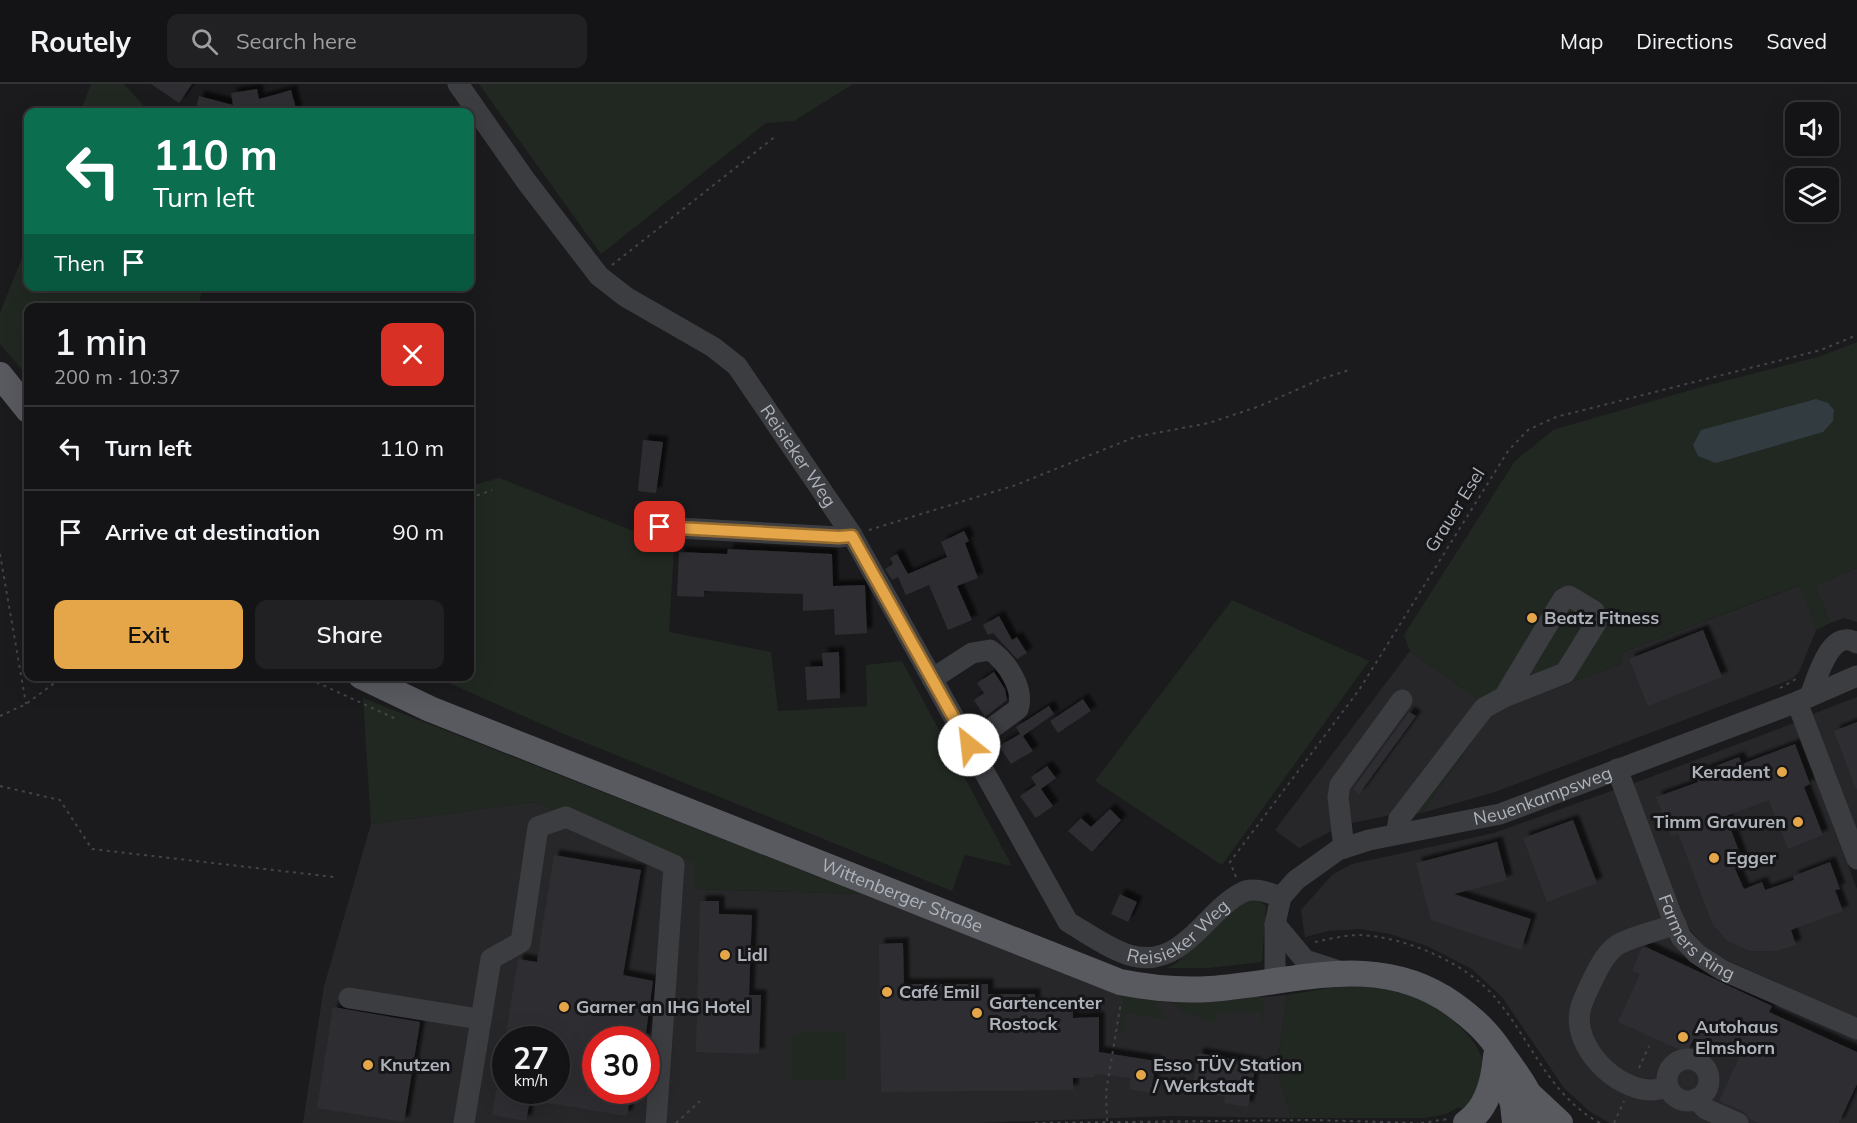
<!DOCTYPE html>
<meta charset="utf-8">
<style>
:root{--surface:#141416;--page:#212123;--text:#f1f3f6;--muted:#9d9ea1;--line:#333335;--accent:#e5a64a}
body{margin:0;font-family:Mulish,sans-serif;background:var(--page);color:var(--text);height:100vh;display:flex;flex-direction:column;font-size:22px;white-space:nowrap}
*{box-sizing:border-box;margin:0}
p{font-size:20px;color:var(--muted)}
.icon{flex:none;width:33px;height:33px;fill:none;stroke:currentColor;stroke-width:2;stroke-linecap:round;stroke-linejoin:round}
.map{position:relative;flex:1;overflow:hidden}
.details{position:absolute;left:24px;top:219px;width:450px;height:378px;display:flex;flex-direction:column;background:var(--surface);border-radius:12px;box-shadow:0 6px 24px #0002,0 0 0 2px var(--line)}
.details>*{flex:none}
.banner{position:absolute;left:24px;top:24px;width:450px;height:183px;border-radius:12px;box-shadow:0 6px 24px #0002,0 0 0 2px var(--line);background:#0b6e4f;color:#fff;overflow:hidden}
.controls{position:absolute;left:1785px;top:18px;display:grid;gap:12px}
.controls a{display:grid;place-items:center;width:54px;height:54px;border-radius:12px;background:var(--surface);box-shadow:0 6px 24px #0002,0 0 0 2px var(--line);font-size:30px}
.speed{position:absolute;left:492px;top:942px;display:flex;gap:12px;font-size:30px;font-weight:700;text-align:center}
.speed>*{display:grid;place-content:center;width:78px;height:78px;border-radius:50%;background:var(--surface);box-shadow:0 6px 24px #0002,0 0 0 2px var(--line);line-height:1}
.speed small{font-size:15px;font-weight:400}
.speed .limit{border:9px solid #d22;background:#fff;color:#111}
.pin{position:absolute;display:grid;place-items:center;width:51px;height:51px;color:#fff;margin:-26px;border-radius:12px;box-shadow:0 3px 9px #0006}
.me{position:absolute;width:66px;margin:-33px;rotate:331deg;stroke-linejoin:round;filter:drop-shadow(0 0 4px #0008)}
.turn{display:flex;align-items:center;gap:21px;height:126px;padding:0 30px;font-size:27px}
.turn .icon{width:78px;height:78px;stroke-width:2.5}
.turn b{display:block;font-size:42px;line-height:51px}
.then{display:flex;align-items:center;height:57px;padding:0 30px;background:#0003;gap:12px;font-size:22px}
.round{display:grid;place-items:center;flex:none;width:63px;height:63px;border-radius:12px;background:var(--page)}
.overview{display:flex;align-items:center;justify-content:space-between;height:102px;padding:0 30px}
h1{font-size:36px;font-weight:600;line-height:45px}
.cta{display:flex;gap:12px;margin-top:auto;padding:12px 30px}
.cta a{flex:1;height:69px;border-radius:12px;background:var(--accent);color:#111;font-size:24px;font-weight:600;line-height:69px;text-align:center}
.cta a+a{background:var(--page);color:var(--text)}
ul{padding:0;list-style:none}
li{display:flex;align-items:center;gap:18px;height:84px;padding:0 30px;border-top:2px solid var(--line)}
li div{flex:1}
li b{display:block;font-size:22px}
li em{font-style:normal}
header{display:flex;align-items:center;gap:36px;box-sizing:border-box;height:84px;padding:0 30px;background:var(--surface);border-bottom:2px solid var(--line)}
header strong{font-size:28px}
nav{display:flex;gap:33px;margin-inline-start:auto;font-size:21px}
.search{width:420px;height:54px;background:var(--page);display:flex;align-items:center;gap:15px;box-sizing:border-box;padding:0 21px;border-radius:12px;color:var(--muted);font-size:22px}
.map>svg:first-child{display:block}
</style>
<header>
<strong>Routely</strong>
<div class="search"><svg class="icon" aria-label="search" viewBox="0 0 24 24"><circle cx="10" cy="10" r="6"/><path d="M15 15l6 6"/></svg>Search here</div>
<nav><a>Map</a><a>Directions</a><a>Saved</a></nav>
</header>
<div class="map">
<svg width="1857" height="1039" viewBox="0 0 1857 1039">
<defs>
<filter id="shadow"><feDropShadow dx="5.5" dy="-5.5" stdDeviation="1.5" flood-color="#0009"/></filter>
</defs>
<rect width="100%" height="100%" fill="#1b1b1d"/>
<path fill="#27272a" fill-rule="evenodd" d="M1857 484V538L1844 534 1830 539 1815 501Z
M1801 501 1817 544 1799 588 1792 595 1495 708 1422 729 1493 627 1621 580 1620 569Z
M1410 567 1478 615 1391 731 1343 741 1299 764 1275 746Z
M1857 613V747L1813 630Z
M1794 639 1857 805V934L1724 875 1704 863 1682 835 1632 700Z
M1614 706 1679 866 1690 879 1857 954V1039H1610L1589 1027 1564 1004 1502 913 1472 885 1427 862 1390 850 1360 845 1329 847 1305 853 1301 826 1333 790 1352 780 1494 749Z
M534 718 695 778V805L862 810 1133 915 1188 920 1287 911 1277 984 1291 1034 1172 1032 979 1039H303L324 902 371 740ZM506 956H556V1006H506ZM596 956H646V1006H596Z"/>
<path fill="#212821" d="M91 0H124L149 28H80Z
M479 0H853L794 37 766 39 601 170Z
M28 158V202L203 203 198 223 28 224V293L0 260V229Z
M1857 258V484L1815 501 1830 539 1817 546 1800 501 1620 569 1621 580 1493 627 1422 729 1391 731 1478 615 1410 567 1404 551 1515 377 1553 346 1694 305 1821 272Z
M499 394 674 463 669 548 771 568 778 627 867 622 866 581 902 577 1012 782 965 771 952 807 564 650 435 593 470 592V402Z
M1232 516 1369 577 1222 781 1095 697Z
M363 614 862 810 694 805V778L534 718 371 740Z
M1256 815 1266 822 1262 878 1208 884H1167L1177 879 1237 818Z
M1342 902C1393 903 1429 911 1465 948 1474 957 1484 972 1484 985 1484 995 1472 1019 1468 1029L1458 1023 1446 1030 1425 1034H1291L1277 984 1287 911Z
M1119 909 1156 914V922L1167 936 1130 929 1125 932 1122 950 1118 949 1123 915Z
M1258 912 1264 921 1263 944 1260 927 1217 929 1216 939 1180 927 1173 918H1223Z
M799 947H846V996H792V953H799Z"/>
<path fill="#313b40" d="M1816 315 1828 319 1834 326 1833 337 1823 348 1716 379 1698 372 1693 361 1701 346Z"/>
<path fill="#2e2e31" filter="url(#shadow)" d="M151 0H192L179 19Z
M257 5 259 15 291 6 297 28H195L199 12 233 21 231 9Z
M643 356 663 358 656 409 638 407Z
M964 447 969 457 965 459 978 494 957 502 972 536 948 546 929 501 906 511 898 493 892 496 885 485 893 480 890 474 897 470 908 490 947 473 941 458Z
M728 465 832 470 833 502 865 501 867 549 835 551 834 525 803 527V510L704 507V513L677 512 679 468 727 470Z
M999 532 1012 556 1017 553 1027 569 1017 575 993 549 988 551 983 541Z
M1703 546 1722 593 1648 622 1629 575Z
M839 568 840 614 807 616 805 583 823 582 822 569Z
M994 588 1005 605 1007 616 985 633 974 616 984 609 977 599Z
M1083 615 1091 627 1058 649 1050 637Z
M1049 622 1054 630 1023 652 1033 667 1011 680 999 662 1020 650 1016 643Z
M1409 628 1416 632 1359 710 1353 705Z
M1857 638V704L1856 705 1834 647Z
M1795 660 1810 700 1804 703 1823 751 1788 765 1769 716 1726 732 1744 781 1735 785 1744 805 1762 798 1765 806 1794 796 1793 792 1830 778 1840 805 1835 806 1843 827 1791 846 1796 861 1775 867H1750L1728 857 1713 841 1678 749 1671 752 1656 713 1698 698 1695 690 1739 673 1742 680Z
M1047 682 1056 694 1041 705 1053 722 1036 734 1020 712 1036 701 1031 693Z
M1110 725 1121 736 1092 768 1068 747 1081 734 1091 743Z
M1573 736 1597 799 1547 818 1523 754Z
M1497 758 1507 796 1454 810 1531 835 1521 866 1431 836 1416 779Z
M554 771 641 786 623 891 653 897 645 956H596V1006H631L627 1032 530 1016 526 1037 492 1031 496 1006H556V956H505L518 875 537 878Z
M1120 810 1137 818 1128 838 1111 830Z
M700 817H719V830L752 831 749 911H761L759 970 696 968Z
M903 859 904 900H988V910H1035V923H1073V934L1099 933V968L1156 977 1151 1009 1129 1005 1131 994 1095 990V993L1073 994V1006L881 1008 879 860Z
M1646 863 1772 922 1769 928 1857 968V1000L1839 1039H1759L1750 1035 1743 1027 1719 1017 1739 974 1694 954 1687 969 1618 938 1640 890 1632 887 1642 864Z
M333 923 420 938 404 1038 317 1024Z
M1198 969 1256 979 1248 1023 1224 1019 1225 1013 1192 1005Z"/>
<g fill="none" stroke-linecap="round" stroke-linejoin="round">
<path stroke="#424448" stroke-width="2" stroke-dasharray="3 4.5" stroke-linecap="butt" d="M612 181 776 52
M470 414 492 406
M869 446 1016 401 1135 353 1209 339 1260 322 1321 295 1349 286
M0 470 26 620
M303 592 396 635
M1780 604 1796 595
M0 632 26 620 64 592
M0 702 60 716 92 765 334 793
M1236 793 1230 778 1359 606 1508 367 1528 346 1556 333 1821 266 1857 251
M1315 858C1329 855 1345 851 1360 851 1407 853 1469 880 1498 917 1532 959 1550 1012 1600 1039
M1639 984 1649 962
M1107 1037 1106 1008 1121 918
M676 1039 700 1017
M1035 1039 1312 1036 1418 1039
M1421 1039 1448 1035
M1614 1039 1624 1017"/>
<g stroke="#3c3d41" stroke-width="21">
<path id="s1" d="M458 0 526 97 599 192 626 213 713 263 737 282 852 451 1068 838C1087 849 1116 870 1138 873 1184 880 1207 827 1241 809 1253 802 1269 809 1281 813"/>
<path d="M660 443 839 453 852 451"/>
<path d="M932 595 972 569 990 566C1007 578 1025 605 1018 625L969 661"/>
<path d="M1810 612C1817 595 1830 542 1857 559"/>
<path d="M1797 618 1857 775"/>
<path id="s2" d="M1617 685 1671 830 1681 853 1697 870 1722 886 1857 945"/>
<path d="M1396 750 1399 735 1484 624 1504 613 1565 589 1596 539 1594 527 1569 512 1563 515 1504 613"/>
<path d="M1344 764 1338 713 1340 701 1402 616"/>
<path d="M1275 840 1305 876 1342 888"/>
<path id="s3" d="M1275 898V840L1281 813 1296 796 1338 766 1369 756 1500 730 1797 618 1857 592"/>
<path d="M349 914 479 935"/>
<circle cx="1688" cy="996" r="21"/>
<path d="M1668 1004C1663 1004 1656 1006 1650 1006 1615 1005 1573 963 1580 927 1582 916 1589 904 1594 893 1600 881 1607 867 1619 860 1636 851 1658 847 1676 840"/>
<path d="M1696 1015 1706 1025 1738 1039"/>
<path d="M464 1039 491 875 521 858 538 743 566 733 674 781 656 1039"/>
</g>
<g stroke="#585a60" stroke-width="26">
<path d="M0 291 28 326"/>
<path id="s4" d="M361 592 430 625 1120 898C1150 904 1179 907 1210 905 1295 899 1377 866 1453 920 1474 935 1489 949 1503 971 1518 992 1535 1013 1537 1039"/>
<path d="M1502 985 1513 1020 1515 1039"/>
<path d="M1530 1011 1560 1039"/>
<path d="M1466 1039C1488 1024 1494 997 1496 972"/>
</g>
</g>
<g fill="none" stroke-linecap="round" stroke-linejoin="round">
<g stroke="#956c30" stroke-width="15">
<path id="route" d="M660 443 839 453 852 452 969 661"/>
</g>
<use href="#route" stroke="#e5a64a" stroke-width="10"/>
</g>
<g fill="#e5a64a" stroke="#161618" stroke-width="2">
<circle cx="1532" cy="534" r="6"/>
<circle cx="1782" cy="688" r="6"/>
<circle cx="1798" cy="738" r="6"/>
<circle cx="1714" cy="774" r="6"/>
<circle cx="725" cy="871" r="6"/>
<circle cx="887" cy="908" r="6"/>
<circle cx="564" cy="923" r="6"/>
<circle cx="977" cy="929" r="6"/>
<circle cx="1683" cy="953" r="6"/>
<circle cx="368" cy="981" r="6"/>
<circle cx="1141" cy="991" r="6"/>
</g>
<g text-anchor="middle" stroke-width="6" stroke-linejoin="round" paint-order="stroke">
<g font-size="18" fill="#aeb3bb" stroke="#161618">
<text dy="6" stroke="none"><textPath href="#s1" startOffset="512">Reisieker Weg</textPath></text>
<text transform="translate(1455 426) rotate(-58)" y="6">Grauer Esel</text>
<text dy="6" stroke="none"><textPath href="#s3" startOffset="372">Neuenkampsweg</textPath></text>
<text dy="6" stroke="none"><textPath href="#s4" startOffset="584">Wittenberger Straße</textPath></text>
<text dy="6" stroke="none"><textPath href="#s1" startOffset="1178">Reisieker Weg</textPath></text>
<text dy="6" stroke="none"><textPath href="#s2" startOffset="190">Farmers Ring</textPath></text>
</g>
<g font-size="18" font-weight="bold" fill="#aeb3bb" stroke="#161618" text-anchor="start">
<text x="1544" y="540">Beatz Fitness</text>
<text x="1770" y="694" text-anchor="end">Keradent</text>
<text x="1786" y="744" text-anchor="end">Timm Gravuren</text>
<text x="1726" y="780">Egger</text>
<text x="737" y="877">Lidl</text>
<text x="899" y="914">Café Emil</text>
<text x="989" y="925">Gartencenter<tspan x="989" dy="21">Rostock</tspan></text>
<text x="576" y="929">Garner an IHG Hotel</text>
<text x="1695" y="949">Autohaus<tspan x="1695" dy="21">Elmshorn</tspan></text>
<text x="380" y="987">Knutzen</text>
<text x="1153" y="987">Esso TÜV Station<tspan x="1153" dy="21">/ Werkstadt</tspan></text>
</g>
</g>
</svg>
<div class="controls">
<a><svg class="icon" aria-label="sound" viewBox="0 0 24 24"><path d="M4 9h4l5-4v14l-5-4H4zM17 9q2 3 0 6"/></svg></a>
<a><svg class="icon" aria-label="layers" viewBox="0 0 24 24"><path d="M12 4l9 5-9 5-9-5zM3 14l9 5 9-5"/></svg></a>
</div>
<div class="speed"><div>27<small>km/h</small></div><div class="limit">30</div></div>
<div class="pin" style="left:660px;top:443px;background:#d93025"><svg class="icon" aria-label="arrive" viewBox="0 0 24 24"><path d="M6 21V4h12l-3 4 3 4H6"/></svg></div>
<svg class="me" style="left:969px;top:661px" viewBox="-20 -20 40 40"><circle r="19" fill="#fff"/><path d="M0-13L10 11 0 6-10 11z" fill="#e5a64a"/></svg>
<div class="banner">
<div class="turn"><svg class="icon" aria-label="left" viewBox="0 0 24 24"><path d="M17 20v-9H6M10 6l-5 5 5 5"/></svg><div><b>110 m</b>Turn left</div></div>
<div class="then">Then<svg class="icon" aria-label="arrive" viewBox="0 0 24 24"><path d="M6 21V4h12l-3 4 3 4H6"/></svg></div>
</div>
<section class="details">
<div class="overview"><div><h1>1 min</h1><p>200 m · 10:37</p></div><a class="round" style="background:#d93025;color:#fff"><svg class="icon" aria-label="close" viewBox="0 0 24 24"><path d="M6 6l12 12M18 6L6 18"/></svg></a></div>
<ul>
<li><svg class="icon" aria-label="left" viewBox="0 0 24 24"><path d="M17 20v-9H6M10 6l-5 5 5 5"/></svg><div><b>Turn left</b></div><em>110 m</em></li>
<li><svg class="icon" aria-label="arrive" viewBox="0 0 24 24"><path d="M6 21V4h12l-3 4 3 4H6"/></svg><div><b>Arrive at destination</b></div><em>90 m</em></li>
</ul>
<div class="cta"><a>Exit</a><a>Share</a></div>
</section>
</div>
